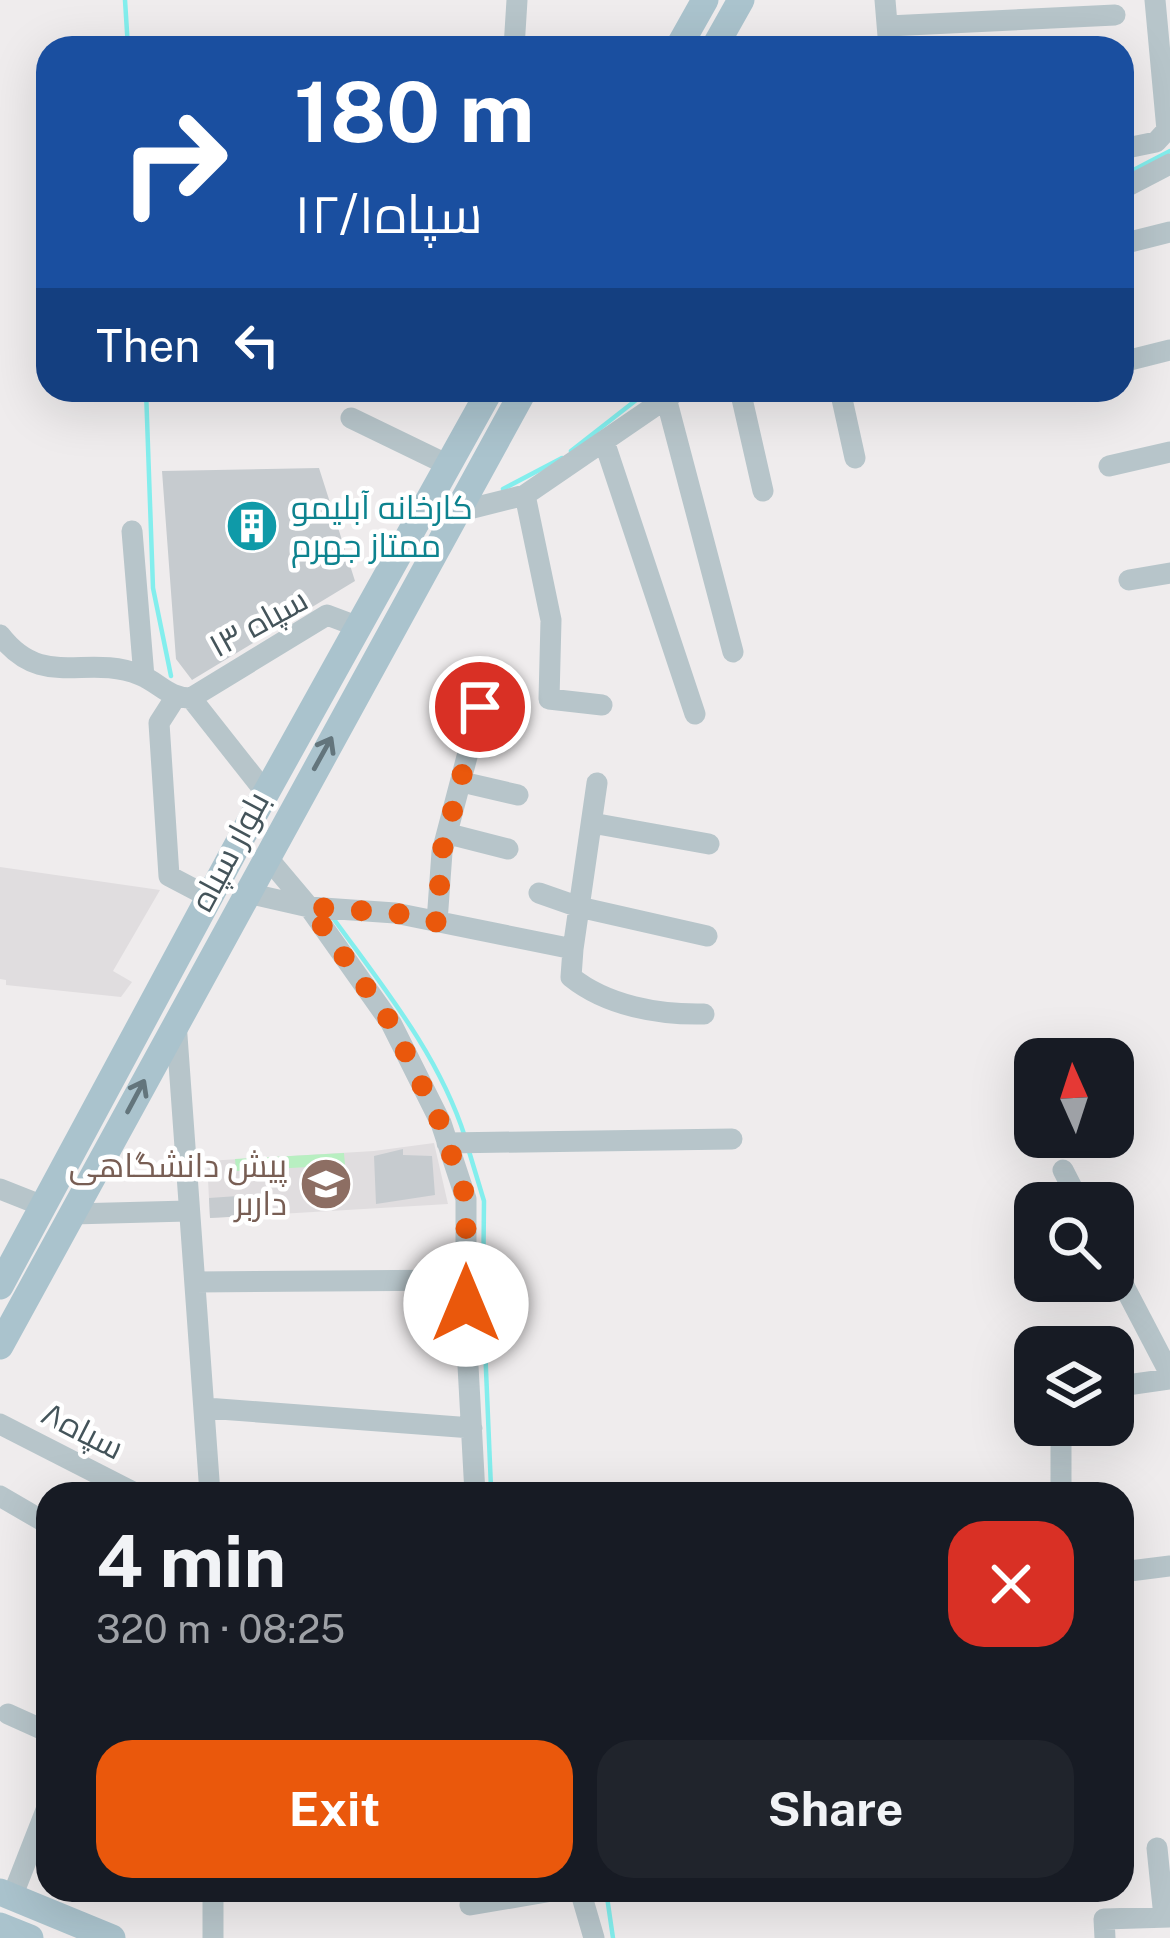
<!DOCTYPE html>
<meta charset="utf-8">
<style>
:root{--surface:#171b24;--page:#20242c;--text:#f1f3f6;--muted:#9ea1a6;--accent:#ea580c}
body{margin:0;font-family:"Public Sans",Cairo,sans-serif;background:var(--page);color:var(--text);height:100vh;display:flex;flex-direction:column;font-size:45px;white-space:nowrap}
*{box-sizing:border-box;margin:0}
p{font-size:39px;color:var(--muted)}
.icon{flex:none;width:66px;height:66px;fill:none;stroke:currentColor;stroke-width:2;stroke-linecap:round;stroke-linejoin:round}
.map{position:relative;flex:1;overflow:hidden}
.details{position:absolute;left:36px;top:1482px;width:1098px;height:420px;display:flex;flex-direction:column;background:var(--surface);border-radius:36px;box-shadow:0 12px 48px #0002}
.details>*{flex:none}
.guide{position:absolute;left:36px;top:36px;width:1098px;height:366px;border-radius:36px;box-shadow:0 12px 48px #0002;background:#1a4fa0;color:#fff;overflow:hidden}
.needle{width:78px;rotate:357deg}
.buttons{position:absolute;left:1014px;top:1038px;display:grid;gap:24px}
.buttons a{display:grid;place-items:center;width:120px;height:120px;border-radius:24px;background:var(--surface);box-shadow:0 12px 48px #0002;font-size:60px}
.pin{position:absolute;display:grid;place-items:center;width:102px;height:102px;color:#fff;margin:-51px;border:6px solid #fff;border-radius:50%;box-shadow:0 3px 12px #0007}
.me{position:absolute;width:132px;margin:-66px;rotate:0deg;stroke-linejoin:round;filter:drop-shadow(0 0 9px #0008)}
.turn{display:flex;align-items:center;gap:42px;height:252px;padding:0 60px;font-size:54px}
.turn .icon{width:156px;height:156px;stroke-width:2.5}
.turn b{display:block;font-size:84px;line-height:102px}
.then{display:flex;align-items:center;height:114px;padding:0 60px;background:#0003;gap:24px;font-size:45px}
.round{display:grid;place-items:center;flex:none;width:126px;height:126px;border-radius:36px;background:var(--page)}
.headline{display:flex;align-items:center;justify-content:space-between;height:204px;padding:0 60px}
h1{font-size:72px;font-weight:700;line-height:90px}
.cta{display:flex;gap:24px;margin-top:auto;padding:24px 60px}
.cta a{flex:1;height:138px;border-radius:36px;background:var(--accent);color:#fff;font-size:48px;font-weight:700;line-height:138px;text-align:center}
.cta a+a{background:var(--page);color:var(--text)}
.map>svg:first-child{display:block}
</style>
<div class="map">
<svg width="1170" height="1938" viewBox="0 0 1170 1938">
<rect width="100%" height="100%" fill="#efeced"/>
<path fill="#e0dddf" d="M0 867 160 890 113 971 132 982 121 997 6 985V980L0 979Z
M434 1143 448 1204 210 1218 207 1161 374 1151Z"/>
<path fill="#b8efc1" d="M344 1153 345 1165 236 1171 235 1159Z"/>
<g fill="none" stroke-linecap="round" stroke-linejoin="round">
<path stroke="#83eeed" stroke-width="4.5" d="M125 0 128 48
M1122 176 1170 151
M146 390 153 588 171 676
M571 451 649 390
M503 489 562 458
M333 918C383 987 439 1055 465 1137
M468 1148 484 1201 483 1299 491 1488
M606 1890 613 1938"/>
</g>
<path fill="#c6cbcf" d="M319 468 355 581 192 680 176 659 162 471Z
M403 1149V1155L432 1156 435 1195 376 1204 374 1156Z
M266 1194 268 1215 210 1218 209 1198Z"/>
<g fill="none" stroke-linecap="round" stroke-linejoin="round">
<path stroke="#6fce8b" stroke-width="3" stroke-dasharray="9 6" stroke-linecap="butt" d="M1010 38 1011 48"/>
<path stroke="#b7c5ca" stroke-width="21" d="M885 0 889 48
M888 26 1115 15
M437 48H514
M514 48 517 0
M1122 149 1156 142 1167 130 1155 0
M1122 189 1170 164
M1122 244 1170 232
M1122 362 1170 350
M740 390 763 491
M840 390 855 458
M997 390H1010
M666 398 733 652
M351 418 448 465
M604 441 695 714
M1109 466 1170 452
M525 495 551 620 549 699 602 705
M457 512 525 495 674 393
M132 531 144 677
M1129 580 1170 573
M0 635C43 691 86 653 140 675 160 683 168 698 191 698
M175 698 159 723 169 876 209 897
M191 698 327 615 359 627
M191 698 266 793
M462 782 518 795
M592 823 709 844
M449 834 508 849
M266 856 309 907 391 1023 441 1123 466 1199V1329L475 1494
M247 893 309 907 395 913 573 949 597 783
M539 893 579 907 707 936
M437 922 442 852 480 707
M573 949 571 977C607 1006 659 1015 704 1014
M176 1022 210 1494
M447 1143 732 1139
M1063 1170 1080 1203
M0 1189 43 1206
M72 1214 188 1211
M1113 1265 1170 1374
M195 1282 466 1280
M1113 1387 1170 1379
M206 1408 472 1428
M0 1424 137 1494
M475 1493 501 1494
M1061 1494V1425
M0 1496 48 1524
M1122 1572 1170 1566
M8 1714 48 1732
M1157 1848 1164 1917
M213 1890V1938
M580 1890 594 1938
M12 1897 48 1805
M470 1905 558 1890
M1105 1938 1104 1919 1170 1917"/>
<path stroke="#aac3cd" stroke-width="27" d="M678 48 705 0
M714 48 741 0
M0 1286 252 818 490 390
M0 1346 524 390
M0 1892 112 1938
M0 1926 30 1938"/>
</g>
<defs><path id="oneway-shaft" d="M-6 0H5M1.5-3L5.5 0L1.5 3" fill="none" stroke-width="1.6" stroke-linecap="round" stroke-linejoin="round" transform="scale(3)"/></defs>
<g stroke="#63757c">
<use href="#oneway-shaft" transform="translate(323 753) rotate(-61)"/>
<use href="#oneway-shaft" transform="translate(136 1096) rotate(-62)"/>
</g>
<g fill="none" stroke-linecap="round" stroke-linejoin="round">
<path stroke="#ea580c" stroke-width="21" stroke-dasharray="0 37.8" d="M466 1304V1198L441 1124 391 1023 309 907 395 913 437 922 442 851 480 707"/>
</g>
<defs>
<g id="building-disc" transform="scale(2.7)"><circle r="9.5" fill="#0f9aa8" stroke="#fff"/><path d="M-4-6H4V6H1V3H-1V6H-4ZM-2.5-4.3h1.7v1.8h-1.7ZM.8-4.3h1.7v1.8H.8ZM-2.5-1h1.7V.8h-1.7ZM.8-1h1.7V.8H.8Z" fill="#fff"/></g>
<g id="school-disc" transform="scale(2.7)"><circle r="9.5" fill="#8d6e63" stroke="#fff"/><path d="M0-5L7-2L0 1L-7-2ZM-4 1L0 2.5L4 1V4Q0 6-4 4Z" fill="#fff"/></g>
</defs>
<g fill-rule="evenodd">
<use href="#building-disc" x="252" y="526"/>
<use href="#school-disc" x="326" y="1184"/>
</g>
<g text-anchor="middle" stroke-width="9" stroke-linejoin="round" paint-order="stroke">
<g font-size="33" fill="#0d838f" stroke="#fff" text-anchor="start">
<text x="291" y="519">کارخانه آبلیمو<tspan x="291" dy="38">ممتاز جهرم</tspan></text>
</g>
<g font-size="33" fill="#44545a" stroke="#fff">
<text transform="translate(258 622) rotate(-29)" y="12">سپاه ۱۳</text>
<text transform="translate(229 851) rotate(-62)" y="12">بلوار سپاه</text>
<text transform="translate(83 1430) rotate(27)" y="12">سپاه۸</text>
</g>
<g font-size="33" fill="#785e54" stroke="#fff" text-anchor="end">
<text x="287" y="1177">پیش دانشگاهی<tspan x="287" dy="38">داربر</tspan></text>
</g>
</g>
</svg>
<div class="buttons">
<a><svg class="needle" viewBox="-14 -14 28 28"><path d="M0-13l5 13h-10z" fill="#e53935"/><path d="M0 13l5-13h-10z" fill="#9ea1a6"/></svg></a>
<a><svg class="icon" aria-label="search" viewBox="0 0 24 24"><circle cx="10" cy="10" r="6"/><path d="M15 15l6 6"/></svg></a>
<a><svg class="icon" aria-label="layers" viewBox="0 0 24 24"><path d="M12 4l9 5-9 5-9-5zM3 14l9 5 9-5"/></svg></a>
</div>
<div class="pin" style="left:480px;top:707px;background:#d93025"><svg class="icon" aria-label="arrive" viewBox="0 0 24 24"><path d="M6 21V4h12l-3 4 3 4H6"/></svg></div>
<svg class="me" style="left:466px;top:1304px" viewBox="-20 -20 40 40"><circle r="19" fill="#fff"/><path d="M0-13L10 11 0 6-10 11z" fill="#ea580c"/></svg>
<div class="guide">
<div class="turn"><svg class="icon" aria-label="right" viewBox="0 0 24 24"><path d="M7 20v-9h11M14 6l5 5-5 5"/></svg><div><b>180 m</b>سپاه۱۲/۱</div></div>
<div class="then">Then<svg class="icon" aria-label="left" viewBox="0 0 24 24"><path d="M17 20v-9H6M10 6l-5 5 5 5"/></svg></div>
</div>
<section class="details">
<div class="headline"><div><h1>4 min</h1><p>320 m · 08:25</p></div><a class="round" style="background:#d93025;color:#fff"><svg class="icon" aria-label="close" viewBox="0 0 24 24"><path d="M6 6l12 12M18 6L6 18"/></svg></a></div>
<div class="cta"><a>Exit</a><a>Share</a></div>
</section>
</div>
